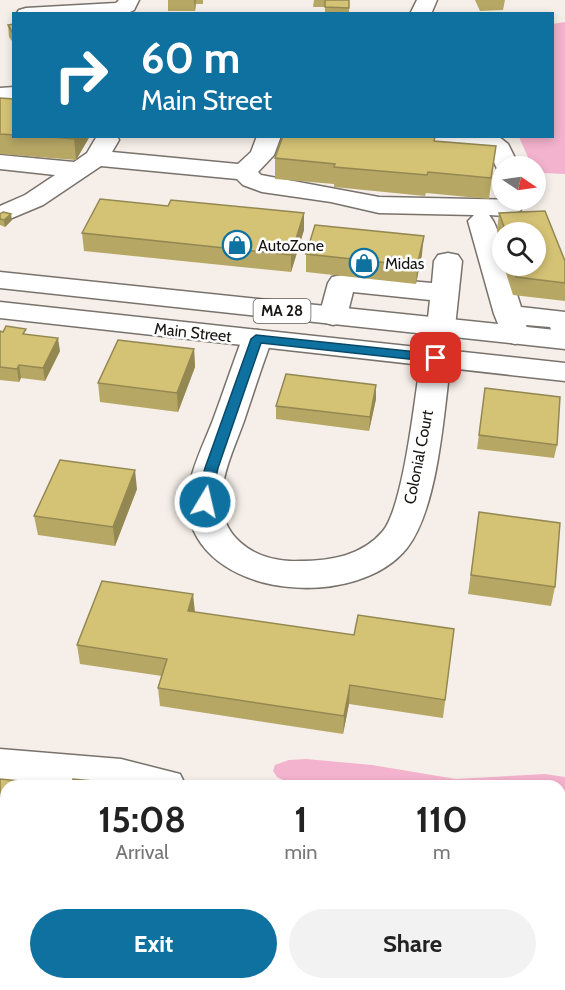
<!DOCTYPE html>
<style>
:root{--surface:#fff;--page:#f2f2f2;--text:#222;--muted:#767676;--accent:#0e719f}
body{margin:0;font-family:Cabin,sans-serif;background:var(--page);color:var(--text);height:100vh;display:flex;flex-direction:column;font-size:22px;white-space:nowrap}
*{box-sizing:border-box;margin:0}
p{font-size:20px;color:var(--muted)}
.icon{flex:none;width:33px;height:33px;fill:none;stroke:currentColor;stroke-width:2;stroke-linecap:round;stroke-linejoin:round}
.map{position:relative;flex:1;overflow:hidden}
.sheet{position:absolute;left:0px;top:780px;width:566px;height:210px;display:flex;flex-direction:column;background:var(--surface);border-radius:18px 18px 0 0;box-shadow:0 3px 9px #0003}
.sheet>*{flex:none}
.banner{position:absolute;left:12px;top:12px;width:542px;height:126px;border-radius:0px;box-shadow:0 3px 9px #0003;background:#0e719f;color:#fff;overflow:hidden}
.needle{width:39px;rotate:103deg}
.buttons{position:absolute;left:492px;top:156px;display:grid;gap:12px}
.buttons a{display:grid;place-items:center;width:54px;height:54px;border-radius:50%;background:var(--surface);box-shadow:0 3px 9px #0003;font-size:30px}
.pin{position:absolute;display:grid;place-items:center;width:51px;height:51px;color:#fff;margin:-26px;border-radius:12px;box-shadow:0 3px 9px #0006}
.me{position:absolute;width:66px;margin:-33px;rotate:9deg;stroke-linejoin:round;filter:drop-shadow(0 0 4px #0008)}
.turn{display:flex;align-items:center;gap:21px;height:126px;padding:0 30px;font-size:27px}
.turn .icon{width:78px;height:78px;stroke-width:2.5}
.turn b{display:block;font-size:42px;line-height:51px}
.eta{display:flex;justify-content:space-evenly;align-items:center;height:102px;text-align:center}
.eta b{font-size:36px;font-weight:800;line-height:42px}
.cta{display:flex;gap:12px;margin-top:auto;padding:12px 30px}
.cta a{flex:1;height:69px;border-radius:36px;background:var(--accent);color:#fff;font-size:24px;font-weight:800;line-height:69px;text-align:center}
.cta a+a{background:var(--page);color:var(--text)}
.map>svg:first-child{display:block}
</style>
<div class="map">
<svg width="565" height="990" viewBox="0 0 565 990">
<rect width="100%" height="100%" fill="#f6efe9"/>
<path fill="#f3b2cd" d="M565 22V174L544 173 532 166 519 137 552 136V24Z
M306 759 372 765 456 779 545 774 565 777V990H347L368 984H560V786H294L277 777 273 771 275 765 289 760Z"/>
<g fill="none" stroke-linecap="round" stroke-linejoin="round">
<g stroke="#78726c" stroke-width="3">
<path id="minor" d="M119 0H139L134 10 126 14H16L19 10 26 8 116 3Z
M417 0H437L431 14H410Z
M14 87V101L0 102V88Z
M97 136H117L119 140 112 152 238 164 251 152 257 136H281L274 155 258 172 261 175 379 197 527 200 520 211 506 216 489 215C500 228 502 249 502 266H508L521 307 565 312V343L555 340 550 327 526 325 529 335 525 341 515 344 505 341 494 314 468 221 474 215 379 213 331 202 262 192 243 185 237 179 101 166 43 205 0 223V206L25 195 55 175 0 169V155L74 162 87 153Z
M412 136H498L508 144 519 166H502V172L498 171 489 151 481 147 424 143 416 141Z
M448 253 458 255 462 261 455 327 451 333 441 336 431 333 427 327 430 300 353 292 347 316 343 322 333 325 323 322 319 316 328 283 332 277 342 275 432 283 434 261 438 255Z
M257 330 267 333 272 339C262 366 253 394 244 421 230 460 203 510 241 543 257 557 279 562 300 561 330 561 362 556 383 531 404 505 415 395 421 358L426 352 436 349 446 352 451 358C444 409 439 507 407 548 359 609 209 601 189 517 182 485 202 449 213 420 223 393 232 366 242 339L247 333Z
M0 749 121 759 180 774 186 786H38L0 783Z
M0 905H6V945H0Z"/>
</g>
<g stroke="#78726c" stroke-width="3">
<path id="major" d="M0 272 565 331V349L0 288Z
M0 302 565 363V381L0 318Z"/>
</g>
<use href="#minor" fill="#fff" fill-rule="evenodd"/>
<use href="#major" fill="#fff" fill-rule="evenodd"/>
</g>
<path fill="#b6a765" d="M168 0H203V4H196L195 11H168Z
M314 0H349V14H325V7H313Z
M475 0H505L503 10 480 11Z
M14 24V44L9 37 8 25Z
M0 98 14 99V136H90L76 160 0 154Z
M434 141 496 146 489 199 426 193 425 196 334 187V184L275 179V158Z
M168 206 304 213V230L291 272 84 251 82 233Z
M545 211 565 261V301L513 295 505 270 506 266H536V232H502V247L497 231 499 213Z
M0 214 12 220 5 227 0 225Z
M306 254H422L416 284 306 272Z
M0 331 27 335 60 351 45 381 21 378 19 382 0 380Z
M194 349 195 367 178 412 100 402 98 383Z
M376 385V399L369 431 276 419V406Z
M485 388 557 445 554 458 477 449Z
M137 489 115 546 38 535 34 516Z
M479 512 555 587 551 606 468 594Z
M195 612 354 635 454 629 443 718 349 704 343 734 160 706 158 688 162 676 80 664 77 645Z
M0 779 71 786 134 785 135 786H6V884L0 883Z"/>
<path fill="#948852" d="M194 0H196L195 11Z
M76 136H90L76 160 74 139Z
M304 213V230L291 272V255Z
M11 214 12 220 5 227 4 220Z
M424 236 422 254 416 284 417 266Z
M58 338 60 351 45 381 43 368Z
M194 349 195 367 178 412 177 393Z
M19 365 21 378 19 382 17 369Z
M376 385V399L369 431 370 417Z
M135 470 137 489 115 546 113 527Z
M193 594 195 612 188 611Z
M350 685 349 704 343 734 344 716Z"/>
<path fill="#d4c275" stroke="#948852" stroke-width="1.5" d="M325 0H349V8L325 7Z
M14 24V35L8 25Z
M0 98 14 99V135L0 134Z
M39 136H76L74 139Z
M283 136H425L435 137 434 141 496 146 491 178 428 172 427 175 334 167 335 164 275 158Z
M100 199 168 206 171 200 304 213 291 255 82 233Z
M545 211 565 261V283L516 277 512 266H536V232H506L499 213Z
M3 212 11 214 4 220 0 219V214Z
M315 225 424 236 417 266 306 254Z
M6 326 26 329 23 334 58 338 43 368 19 365 17 369 0 367V331L3 332Z
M118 340 194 349 177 393 98 383Z
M286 374 376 385 370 417 276 406Z
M485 388 560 397 557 445 479 435Z
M60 460 135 470 113 527 34 516Z
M479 512 560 523 555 587 471 575Z
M102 581 193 594 188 611 354 635 358 615 454 629 445 700 350 685 344 716 158 688 167 659 77 645Z
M0 779 71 786 73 779 134 785V786H6V867L0 866Z"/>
<path fill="#0e719f" stroke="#094967" stroke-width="1.5" d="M256 335 436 354 442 358 436 362 261 343 218 468C215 480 214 495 210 506H200L199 487 205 468 251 339Z"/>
<defs>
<g id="shop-ring" transform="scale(1.5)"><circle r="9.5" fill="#fff" stroke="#0e719f" stroke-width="1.5"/><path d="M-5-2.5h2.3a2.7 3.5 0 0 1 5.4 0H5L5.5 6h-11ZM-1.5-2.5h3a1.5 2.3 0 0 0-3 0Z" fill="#0e719f"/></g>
</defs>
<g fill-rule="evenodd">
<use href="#shop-ring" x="237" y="245"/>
<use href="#shop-ring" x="364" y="263"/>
</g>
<g text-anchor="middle" stroke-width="5" stroke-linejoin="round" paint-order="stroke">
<rect fill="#fff" stroke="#5d5c5a" stroke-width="1.5" x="253.5" y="299" width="57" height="24" rx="4.5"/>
<g font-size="15" font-weight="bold" fill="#181614">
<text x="282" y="316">MA 28</text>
</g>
<g font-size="16" fill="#181614" stroke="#fff" text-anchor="start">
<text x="258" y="251">AutoZone</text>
<text x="385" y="269">Midas</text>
</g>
<g font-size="16" fill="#181614" stroke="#fff">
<text transform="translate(193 332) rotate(6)" y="6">Main Street</text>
<text transform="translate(418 457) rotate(-79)" y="6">Colonial Court</text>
</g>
</g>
</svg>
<div class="buttons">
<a><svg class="needle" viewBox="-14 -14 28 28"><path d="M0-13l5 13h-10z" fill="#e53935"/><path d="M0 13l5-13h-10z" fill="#767676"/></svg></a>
<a><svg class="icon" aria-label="search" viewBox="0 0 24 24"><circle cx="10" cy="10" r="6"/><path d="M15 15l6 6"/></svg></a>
</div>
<div class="pin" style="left:436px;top:358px;background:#d93025"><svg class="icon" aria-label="arrive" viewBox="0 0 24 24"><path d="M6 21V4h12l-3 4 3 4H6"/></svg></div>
<svg class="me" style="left:205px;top:502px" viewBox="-20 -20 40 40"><circle r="17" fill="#0e719f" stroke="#fff" stroke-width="3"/><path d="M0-11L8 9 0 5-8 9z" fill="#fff"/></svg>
<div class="banner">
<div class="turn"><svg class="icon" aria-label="right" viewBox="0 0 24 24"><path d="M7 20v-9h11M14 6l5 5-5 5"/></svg><div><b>60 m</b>Main Street</div></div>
</div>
<section class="sheet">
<div class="eta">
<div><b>15:08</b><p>Arrival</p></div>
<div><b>1</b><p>min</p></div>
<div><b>110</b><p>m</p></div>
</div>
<div class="cta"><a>Exit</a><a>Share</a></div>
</section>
</div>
